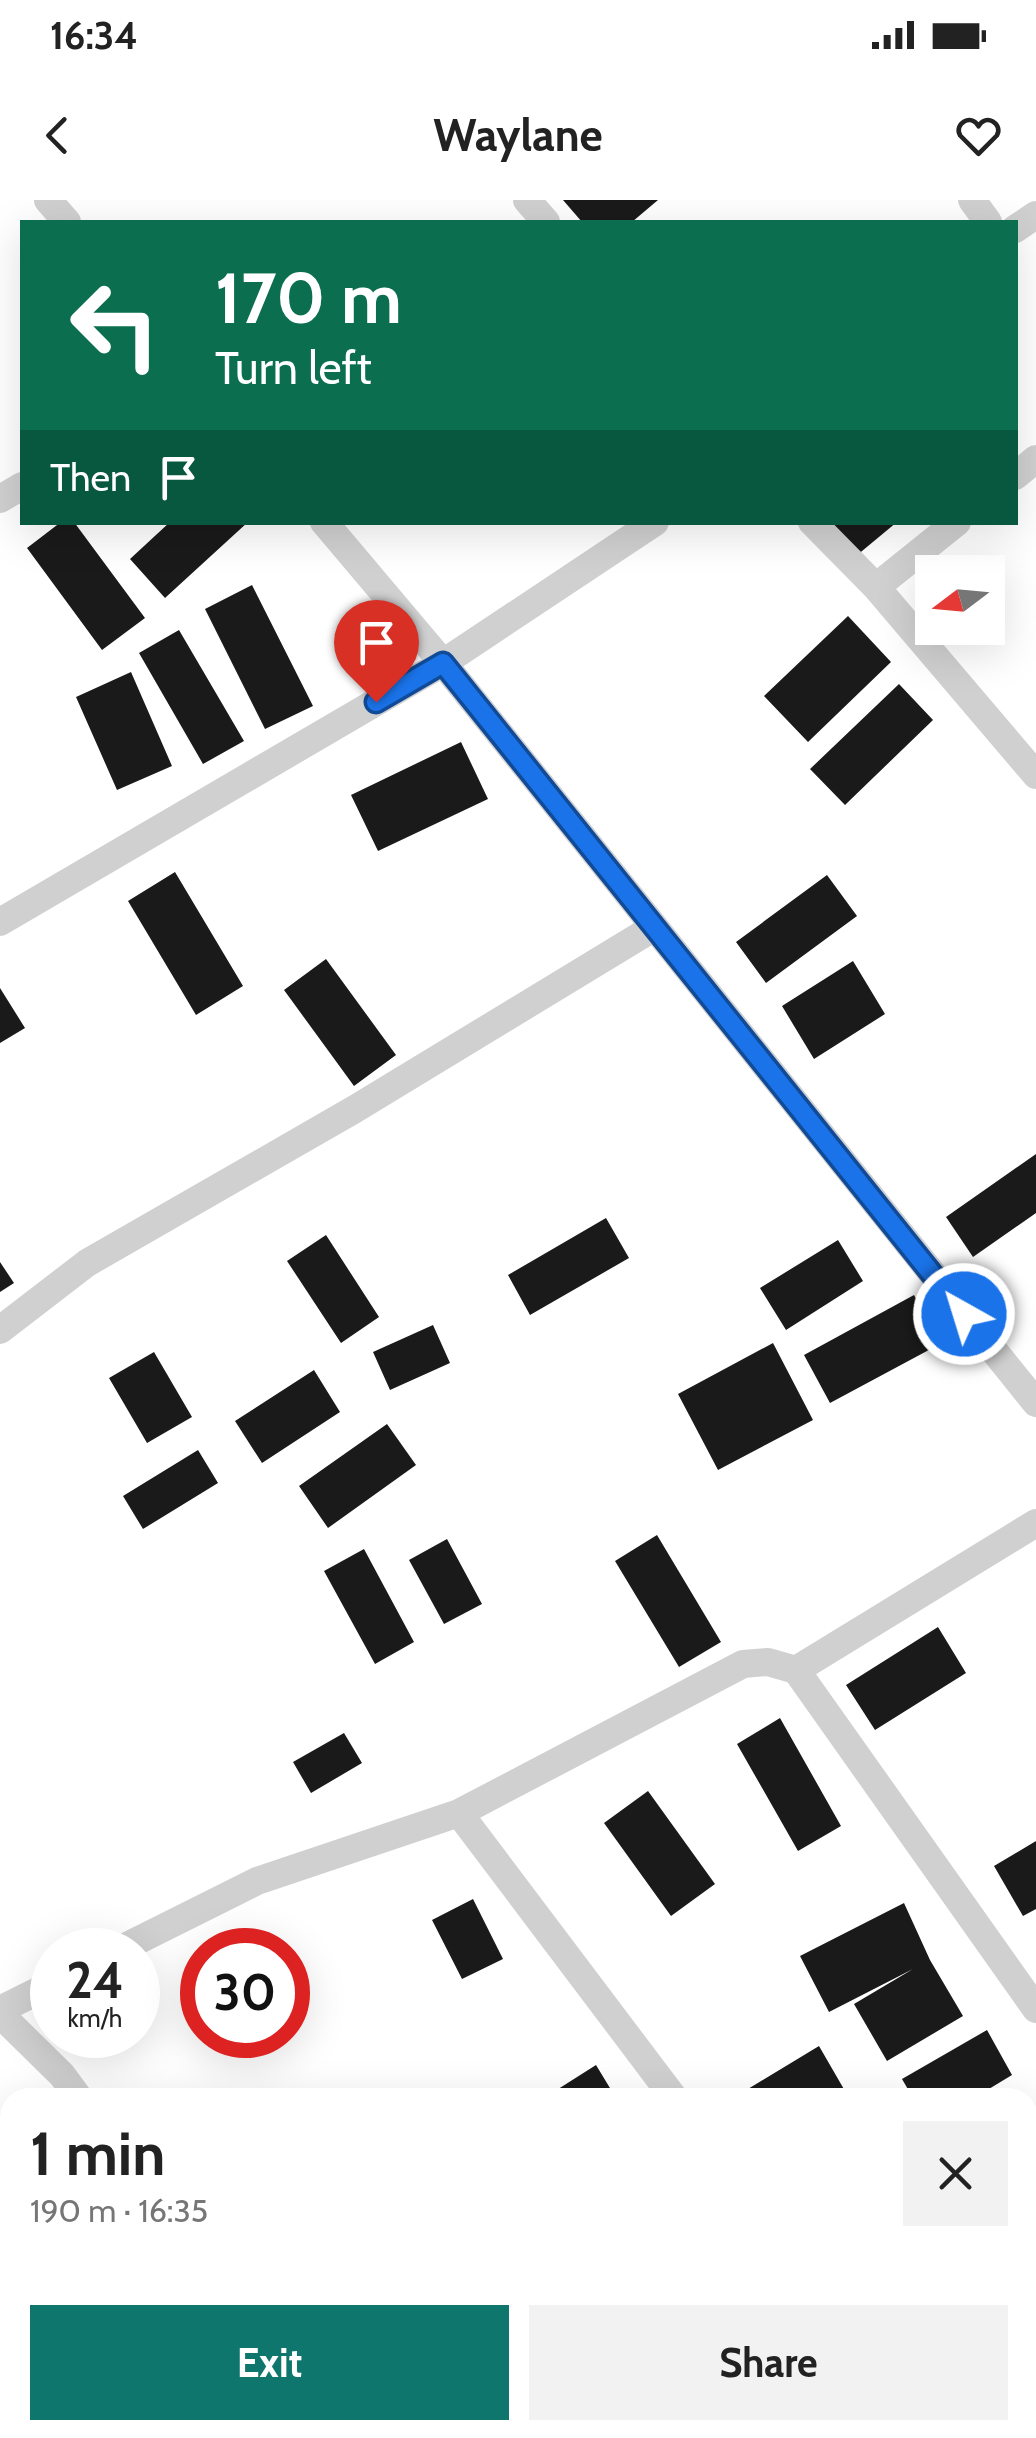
<!DOCTYPE html>
<meta charset="utf-8">
<style>
:root{--surface:#fff;--page:#f2f2f2;--text:#222;--muted:#767676;--accent:#0f766e}
body{margin:0;font-family:Cabin,sans-serif;background:var(--page);color:var(--text);height:100vh;display:flex;flex-direction:column;font-size:38px;white-space:nowrap}
*{box-sizing:border-box;margin:0}
p{font-size:32px;color:var(--muted)}
.icon{flex:none;width:55px;height:55px;fill:none;stroke:currentColor;stroke-width:2;stroke-linecap:round;stroke-linejoin:round}
.map{position:relative;flex:1;overflow:hidden}
.drawer{position:absolute;left:0px;top:1888px;width:1038px;height:352px;display:flex;flex-direction:column;background:var(--surface);border-radius:30px 30px 0 0;box-shadow:0 10px 40px #0002}
.drawer>*{flex:none}
.top-card{position:absolute;left:20px;top:20px;width:998px;height:305px;border-radius:0px;box-shadow:0 10px 40px #0002;background:#0b6e4f;color:#fff;overflow:hidden}
.needle{width:65px;rotate:254deg}
.buttons{position:absolute;left:915px;top:355px;display:grid;gap:20px}
.buttons a{display:grid;place-items:center;width:90px;height:90px;border-radius:0px;background:var(--surface);box-shadow:0 10px 40px #0002;font-size:50px}
.speed{position:absolute;left:30px;top:1728px;display:flex;gap:20px;font-size:50px;font-weight:700;text-align:center}
.speed>*{display:grid;place-content:center;width:130px;height:130px;border-radius:50%;background:var(--surface);box-shadow:0 10px 40px #0002;line-height:1}
.speed small{font-size:25px;font-weight:400}
.speed .limit{border:15px solid #d22;background:#fff;color:#111}
.pin{position:absolute;display:grid;place-items:center;width:85px;height:85px;color:#fff;margin:-102px -42px;border-radius:50% 50% 50% 0;rotate:-45deg;box-shadow:0 0 10px #0007}
.pin .icon{rotate:45deg}
.me{position:absolute;width:110px;margin:-55px;rotate:321deg;stroke-linejoin:round;filter:drop-shadow(0 0 8px #0008)}
.turn{display:flex;align-items:center;gap:35px;height:210px;padding:0 30px;font-size:45px}
.turn .icon{width:130px;height:130px;stroke-width:2.5}
.turn b{display:block;font-size:70px;line-height:85px}
.then{display:flex;align-items:center;height:95px;padding:0 30px;background:#0003;gap:20px;font-size:38px}
.round{display:grid;place-items:center;flex:none;width:105px;height:105px;border-radius:0px;background:var(--page)}
.overview{display:flex;align-items:center;justify-content:space-between;height:170px;padding:0 30px}
h1{font-size:60px;font-weight:700;line-height:75px}
.cta{display:flex;gap:20px;margin-top:auto;padding:20px 30px}
.cta a{flex:1;height:115px;border-radius:0px;background:var(--accent);color:#fff;font-size:40px;font-weight:700;line-height:115px;text-align:center}
.cta a+a{background:var(--page);color:var(--text)}
.status{display:flex;justify-content:space-between;align-items:center;height:70px;padding:0 50px;background:var(--surface);direction:ltr}
.status svg{height:28px;fill:currentColor}
header{display:flex;justify-content:space-between;align-items:center;height:130px;padding:0 30px;background:var(--surface);font-size:45px;font-weight:700}
.map>svg:first-child{display:block}
</style>
<div class="status"><b>16:34</b><svg viewBox="0 0 49 12"><path d="M0 12V9h3v3zM5 12V6h3v6zM10 12V3h3v9zM15 12V0h3v12zM26 1h20v11H26zM47 4h2v5h-2z"/></svg></div>
<header><svg class="icon" aria-label="back" viewBox="0 0 24 24"><path d="M15 5l-7 7 7 7"/></svg>Waylane<svg class="icon" aria-label="heart" viewBox="0 0 24 24"><path d="M12 20l-8-8c-3-5 5-10 8-4 3-6 11-1 8 4z"/></svg></header>
<div class="map">
<svg width="1036" height="2238" viewBox="0 0 1036 2238">
<rect width="100%" height="100%" fill="#fff"/>
<path fill="#1a1a1a" d="M563 0H658L632 22H582Z
M61 322H74L145 418 102 450 27 348Z
M170 322H248L165 398 130 359Z
M829 322H897L856 356Z
M252 385 313 506 265 529 205 409Z
M848 416 891 462 808 542 764 496Z
M179 430 244 541 203 564 139 453Z
M131 472 172 566 117 590 76 497Z
M899 484 933 520 845 605 810 569Z
M461 542 488 599 378 651 351 595Z
M175 672 243 786 196 815 128 701Z
M827 675 857 716 766 783 736 742Z
M326 759 396 855 354 886 284 790Z
M853 761 885 814 814 859 782 806Z
M0 788 25 828 0 843Z
M1036 954V1013L973 1057 946 1017Z
M606 1018 629 1058 530 1115 508 1075Z
M326 1035 379 1117 341 1143 287 1061Z
M838 1040 863 1081 786 1130 760 1088Z
M0 1062 14 1083 0 1092Z
M914 1095 940 1144 830 1203 804 1155Z
M433 1125 450 1163 390 1190 373 1152Z
M773 1143 813 1220 718 1270 678 1194Z
M154 1152 192 1217 147 1243 109 1178Z
M314 1170 340 1212 262 1263 235 1221Z
M387 1224 416 1265 328 1328 299 1286Z
M198 1250 218 1283 143 1329 123 1296Z
M657 1335 721 1442 679 1467 615 1361Z
M447 1339 482 1404 444 1424 409 1360Z
M364 1349 414 1442 375 1464 324 1371Z
M938 1427 966 1473 875 1530 846 1485Z
M780 1518 841 1626 798 1651 737 1544Z
M344 1533 362 1563 311 1593 293 1562Z
M648 1591 715 1684 671 1716 604 1623Z
M1036 1641V1709L1023 1716 994 1666Z
M473 1699 503 1759 462 1779 432 1720Z
M904 1703 930 1760 963 1816 887 1861 854 1804 913 1769 829 1812 800 1756Z
M987 1830 1012 1875 974 1898H913L902 1879Z
M819 1846 845 1891 834 1898H733Z
M596 1865 616 1898H544Z
M0 2020 10 2027V2091L0 2084Z
M1036 2172V2233L1027 2238H954L949 2230H1028V2177Z
M56 2230H81L93 2238H51Z"/>
<g fill="none" stroke-linecap="round" stroke-linejoin="round">
<path stroke="#d0d0d0" stroke-width="28" d="M48 0 67 22
M527 0 546 22
M972 0 988 22
M1015 29 1036 15
M1015 276 1036 259
M0 299 22 286
M324 322 443 463 1036 1203
M812 322 876 387 1036 575
M876 387 957 322
M0 722 443 463 655 322
M0 1130 87 1063 355 909 653 728
M796 1470 1036 1323
M119 1750 257 1681 459 1613
M0 1810 52 1784
M0 1814 62 1875 79 1898
M674 1898 459 1613 743 1464 768 1462 796 1470 1036 1809
M326 2230 332 2238
M893 2230 897 2238"/>
</g>
<g fill="none" stroke-linecap="round" stroke-linejoin="round">
<g stroke="#114b97" stroke-width="25">
<path id="route" d="M376 502 443 463 964 1114"/>
</g>
<use href="#route" stroke="#1a73e8" stroke-width="18"/>
</g>
</svg>
<div class="buttons">
<a><svg class="needle" viewBox="-14 -14 28 28"><path d="M0-13l5 13h-10z" fill="#e53935"/><path d="M0 13l5-13h-10z" fill="#767676"/></svg></a>
</div>
<div class="speed"><div>24<small>km/h</small></div><div class="limit">30</div></div>
<div class="pin" style="left:376px;top:502px;background:#d93025"><svg class="icon" aria-label="arrive" viewBox="0 0 24 24"><path d="M6 21V4h12l-3 4 3 4H6"/></svg></div>
<svg class="me" style="left:964px;top:1114px" viewBox="-20 -20 40 40"><circle r="17" fill="#1a73e8" stroke="#fff" stroke-width="3"/><path d="M0-11L8 9 0 5-8 9z" fill="#fff"/></svg>
<div class="top-card">
<div class="turn"><svg class="icon" aria-label="left" viewBox="0 0 24 24"><path d="M17 20v-9H6M10 6l-5 5 5 5"/></svg><div><b>170 m</b>Turn left</div></div>
<div class="then">Then<svg class="icon" aria-label="arrive" viewBox="0 0 24 24"><path d="M6 21V4h12l-3 4 3 4H6"/></svg></div>
</div>
<section class="drawer">
<div class="overview"><div><h1>1 min</h1><p>190 m · 16:35</p></div><a class="round"><svg class="icon" aria-label="close" viewBox="0 0 24 24"><path d="M6 6l12 12M18 6L6 18"/></svg></a></div>
<div class="cta"><a>Exit</a><a>Share</a></div>
</section>
</div>
